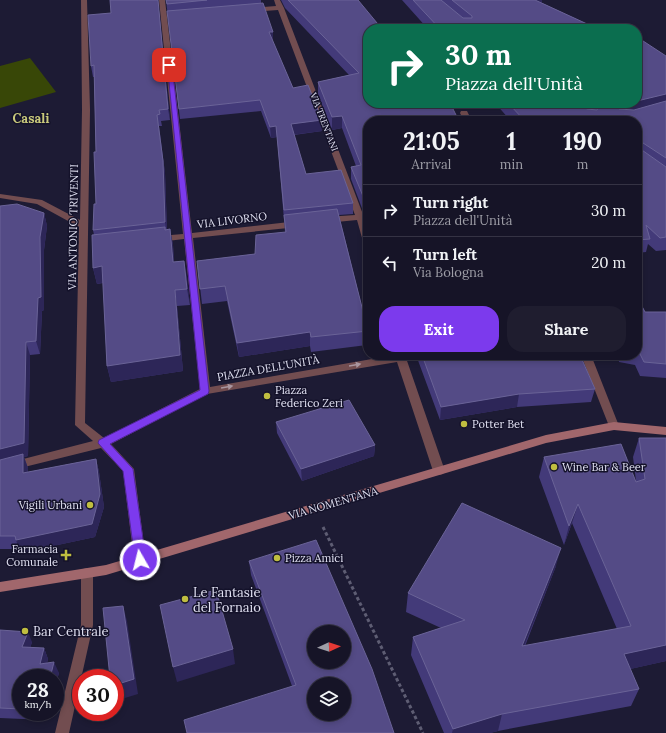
<!DOCTYPE html>
<meta charset="utf-8">
<style>
:root{--surface:#161427;--page:#1f1d2f;--text:#f1f3f6;--muted:#9e9ea7;--line:#353344;--accent:#7c3aed}
body{margin:0;font-family:Lora,serif;background:var(--page);color:var(--text);height:100vh;display:flex;flex-direction:column;font-size:15px;white-space:nowrap}
*{box-sizing:border-box;margin:0}
p{font-size:13px;color:var(--muted)}
.icon{flex:none;width:22px;height:22px;fill:none;stroke:currentColor;stroke-width:2;stroke-linecap:round;stroke-linejoin:round}
.map{position:relative;flex:1;overflow:hidden}
.sheet{position:absolute;left:363px;top:116px;width:279px;height:244px;display:flex;flex-direction:column;background:var(--surface);border-radius:16px;box-shadow:0 2px 6px #0003,0 0 0 1px var(--line)}
.sheet>*{flex:none}
.banner{position:absolute;left:363px;top:24px;width:279px;height:84px;border-radius:16px;box-shadow:0 2px 6px #0003,0 0 0 1px var(--line);background:#0b6e4f;color:#fff;overflow:hidden}
.needle{width:26px;rotate:87deg}
.buttons{position:absolute;left:307px;top:625px;display:grid;gap:8px}
.buttons a{display:grid;place-items:center;width:44px;height:44px;border-radius:50%;background:var(--surface);box-shadow:0 2px 6px #0003,0 0 0 1px var(--line);font-size:20px}
.speed{position:absolute;left:12px;top:669px;display:flex;gap:8px;font-size:20px;font-weight:700;text-align:center}
.speed>*{display:grid;place-content:center;width:52px;height:52px;border-radius:50%;background:var(--surface);box-shadow:0 2px 6px #0003,0 0 0 1px var(--line);line-height:1}
.speed small{font-size:10px;font-weight:400}
.speed .limit{border:6px solid #d22;background:#fff;color:#111}
.pin{position:absolute;display:grid;place-items:center;width:34px;height:34px;color:#fff;margin:-17px;border-radius:8px;box-shadow:0 2px 6px #0006}
.me{position:absolute;width:44px;margin:-22px;rotate:352deg;stroke-linejoin:round;filter:drop-shadow(0 0 3px #0008)}
.turn{display:flex;align-items:center;gap:14px;height:84px;padding:0 16px;font-size:18px}
.turn .icon{width:52px;height:52px;stroke-width:2.5}
.turn b{display:block;font-size:28px;line-height:34px}
.eta{display:flex;justify-content:space-evenly;align-items:center;height:68px;text-align:center}
.eta b{font-size:24px;font-weight:800;line-height:28px}
.action{display:flex;gap:8px;margin-top:auto;padding:8px 16px}
.action a{flex:1;height:46px;border-radius:16px;background:var(--accent);color:#fff;font-size:16px;font-weight:800;line-height:46px;text-align:center}
.action a+a{background:var(--page);color:var(--text)}
ul{padding:0;list-style:none}
li{display:flex;align-items:center;gap:12px;height:52px;padding:0 16px;border-top:1px solid var(--line)}
li div{flex:1}
li b{display:block;font-size:15px}
li em{font-style:normal}
.map>svg:first-child{display:block}
</style>
<div class="map">
<svg width="666" height="733" viewBox="0 0 666 733">
<rect width="100%" height="100%" fill="#1d1b34"/>
<path fill="#384707" d="M30 58 56 92 0 108V66Z"/>
<g fill="none" stroke-linecap="round" stroke-linejoin="round">
<path stroke="#5e5d73" stroke-width="3" stroke-dasharray="3.5 2.5" stroke-linecap="butt" d="M323 527 423 733"/>
<path fill="#724d50" fill-rule="evenodd" d="M81 0H87L90 110 85 423 104 438 200 389 184 239 159 242 155 239 159 236 183 234 159 0H165L192 233 298 221 302 224 298 227 193 238 210 387 395 355H405L445 471 443 474 439 475 435 474 433 471 397 362 207 394 111 444 134 469 146 560 144 564 140 565 136 564 134 560 123 471 101 448 0 473V465L93 441 75 425 79 227 37 204 0 198V194L42 200 80 220 82 110Z
M274 0H280L284 8 364 217 368 230V248L364 245 357 220 326 223 322 220 326 217 355 215 278 10 252 12 249 10 252 8 276 6Z
M461 111H467L472 121H464L460 113Z
M581 355H591L619 426 618 429H610L609 426Z
M87 568 91 569 93 573V625L69 733H55L81 625V573L83 569Z"/>
<path fill="#a1676c" fill-rule="evenodd" d="M614 422 666 427V435L614 430 546 443 106 575 0 592V582L106 565 546 435Z"/>
</g>
<path fill="#433a79" d="M110 0H158L170 120 161 121 162 126H159L165 173 167 229H170L173 245 174 262 184 261 190 305 177 306 183 371 111 382 107 366 103 283 97 284 93 268 94 235 93 230 96 204V152L94 77H93L91 66 111 13Z
M166 0H261V3L273 32V42L293 88 322 131 294 135 306 174 353 203V214L339 215 368 331 367 345 311 352 310 346 239 357 227 301 202 304 197 261 255 254 285 232 277 137 271 138 261 111 180 119Z
M281 0H358L368 121V219H366L351 179V167L356 166 342 128 332 130 318 94V82L349 75 285 8Z
M402 0H542V3L598 29H428Z
M666 56V250L656 251 648 244 646 252 637 253V121H511L495 103H637Z
M0 206 44 213 47 226 44 250V310L42 311 40 354 30 355 28 456 24 457 28 468V472L96 459 99 472 104 507 95 537 20 553 19 549H0Z
M637 297 645 312H666V378L640 376 635 365 619 362 618 355H637Z
M416 355H580L595 389 591 402 517 407 440 420Z
M276 422 375 445 374 456 302 481 277 433Z
M639 438H666V661L630 669 639 689 631 706 498 731 490 733H444L411 655 413 637 441 628 406 612 408 593 556 566 525 646 617 629 572 523 564 545 539 477 544 457 636 481 633 457Z
M249 561 394 733 292 686 251 575Z
M0 630 32 642 30 648H44L48 659 47 663 59 673 55 686V678H21V712H48L46 720 0 718Z"/>
<path fill="#2d2658" d="M158 0 170 120 168 109Z
M532 0H542V6Z
M269 32H273V42Z
M666 94V106L619 118V109L622 105 629 103H637V101Z
M157 115 165 173 167 234 165 222Z
M342 116V128L332 130V117Z
M322 120V131L291 135V124Z
M276 126 277 137 271 138 270 127Z
M44 213 47 226 44 250V310L42 311 40 354 36 341 40 237Z
M170 229 173 245 175 278 173 262Z
M184 261 187 277 190 305 187 289Z
M102 266 105 282 97 284 93 268Z
M175 290 177 306 183 371 111 382 107 366Z
M310 332V346L239 357 237 343Z
M26 342 30 355 28 456 24 457 28 468 27 486 0 463V449Z
M519 394 517 407 440 420 441 407Z
M375 445 374 456 302 481 301 469Z
M96 459 99 472 104 507 95 537 20 553 16 540Z
M578 504 572 523 564 545 569 526Z
M561 548 556 566 517 664 522 646Z
M123 606 127 621 138 694 115 701V685Z
M28 632 32 642 27 658 22 647Z
M666 645V661L617 672 624 654Z
M44 648 48 659 44 674 40 664Z
M233 649 235 664 177 682 173 667Z
M54 662 59 673 55 686V678H50Z
M43 712H48L46 720Z
M502 714 498 731 490 733H452L453 729Z"/>
<path fill="#544b86" stroke="#6a6397" fill-rule="evenodd" d="M110 0H158L168 109 159 110 160 114 157 115 163 161 165 222 93 230 94 204H96L94 152H96L94 65 91 66 88 15 111 13Z
M166 0H207L167 4Z
M288 0H358L382 29H368V103H409L411 107 442 103H450L459 121H368V206H367L351 167 361 165 342 116 332 117 318 82 359 73Z
M413 0H441L463 18H472V16L452 0H535L598 29H440Z
M263 3 273 32H269L293 88 308 85 322 120 291 124 306 174 341 170 353 203 284 210 276 126 270 127 260 100 179 109 167 11Z
M637 37 666 56V94L637 101Z
M666 101V158L640 141 639 148 666 167V237L660 238 646 225 650 239 637 240V121H525L508 103H578L587 109 597 110 598 108 592 103H629L622 105 619 109 634 110Z
M17 204 44 213 40 237 41 297 38 298 36 341 26 342 24 443 0 449V206Z
M337 209 368 331 311 337 310 332 237 343 225 286 200 289 197 261 255 254 256 235 286 232 284 215Z
M165 227V230L170 229 173 262 184 261 187 289 175 290 180 355 107 366 102 266 93 268 92 235Z
M637 297 645 312H666V364L644 362 639 352 637 351Z
M422 355H580L595 389 519 394 441 407Z
M349 400 375 445 301 469 276 422Z
M639 438H666V645L624 654 639 689 502 714 453 729 413 637 465 620 408 593 462 503 561 548 522 646 631 626 578 504 569 526 544 457 621 444 636 482 645 479Z
M23 454V473L96 459 100 494 92 524 16 540 15 536H0V460Z
M316 540 372 669 394 733H187L184 720 296 685 249 561ZM314 632H344V662H314ZM314 684H344V714H314Z
M216 590 233 649 173 667 160 605Z
M123 606 134 679 115 685V678H110L103 608Z
M0 630 28 632 22 647 44 648 40 664 54 662 50 678H21V709L0 708Z"/>
<defs><path id="oneway-solid" d="M-6-.8H1V-3.2L6.5 0L1 3.2V.8H-6Z"/></defs>
<g fill="#a996a0">
<use href="#oneway-solid" transform="translate(355 365) rotate(-10)"/>
<use href="#oneway-solid" transform="translate(227 387) rotate(-10)"/>
</g>
<path fill="#7c3aed" stroke="#51269a" d="M167 63 172 65 209 391 208 394 110 444 133 469 146 560 144 563 140 564 137 563 135 560 123 471 98 443 99 440 200 390Z"/>
<g fill="#c0be40" stroke="#14122a" stroke-width="1.5">
<circle cx="267" cy="396" r="4"/>
<circle cx="464" cy="424" r="4"/>
<circle cx="554" cy="467" r="4"/>
<circle cx="90" cy="505" r="4"/>
<path d="M64 549h4v4h4v4h-4v4h-4v-4h-4v-4h4z"/>
<circle cx="277" cy="558" r="4"/>
<circle cx="185" cy="599" r="4"/>
<circle cx="25" cy="631" r="4"/>
</g>
<g text-anchor="middle" stroke-width="3" stroke-linejoin="round" paint-order="stroke">
<g font-size="9" fill="#e0e0f1" stroke="#14122a">
<text transform="translate(324 122) rotate(69)" y="3">VIA TRENTANI</text>
</g>
<g font-size="11" fill="#e0e0f1" stroke="#14122a">
<text transform="translate(232 220) rotate(-7)" y="4">VIA LIVORNO</text>
<text transform="translate(73 227) rotate(-89)" y="4">VIA ANTONIO TRIVENTI</text>
<text transform="translate(268 368) rotate(-10)" y="4">PIAZZA DELL'UNITÀ</text>
<text transform="translate(333 503) rotate(-16)" y="4">VIA NOMENTANA</text>
</g>
<g font-size="11" fill="#e0e0f1" stroke="#14122a" text-anchor="start">
<text x="275" y="394">Piazza<tspan x="275" dy="13">Federico Zeri</tspan></text>
<text x="472" y="428">Potter Bet</text>
<text x="562" y="471">Wine Bar &amp; Beer</text>
<text x="82" y="509" text-anchor="end">Vigili Urbani</text>
<text x="58" y="553" text-anchor="end">Farmacia<tspan x="58" dy="13">Comunale</tspan></text>
<text x="285" y="562">Pizza Amici</text>
</g>
<g font-size="13" font-weight="bold" fill="#c9c97b" stroke="#14122a">
<text x="31" y="123">Casali</text>
</g>
<g font-size="13" fill="#e0e0f1" stroke="#14122a" text-anchor="start">
<text x="193" y="597">Le Fantasie<tspan x="193" dy="15">del Fornaio</tspan></text>
<text x="33" y="636">Bar Centrale</text>
</g>
</g>
</svg>
<div class="buttons">
<a><svg class="needle" viewBox="-14 -14 28 28"><path d="M0-13l5 13h-10z" fill="#e53935"/><path d="M0 13l5-13h-10z" fill="#9e9ea7"/></svg></a>
<a><svg class="icon" aria-label="layers" viewBox="0 0 24 24"><path d="M12 4l9 5-9 5-9-5zM3 14l9 5 9-5"/></svg></a>
</div>
<div class="speed"><div>28<small>km/h</small></div><div class="limit">30</div></div>
<div class="pin" style="left:169px;top:65px;background:#d93025"><svg class="icon" aria-label="arrive" viewBox="0 0 24 24"><path d="M6 21V4h12l-3 4 3 4H6"/></svg></div>
<svg class="me" style="left:140px;top:560px" viewBox="-20 -20 40 40"><circle r="17" fill="#7c3aed" stroke="#fff" stroke-width="3"/><path d="M0-11L8 9 0 5-8 9z" fill="#fff"/></svg>
<div class="banner">
<div class="turn"><svg class="icon" aria-label="right" viewBox="0 0 24 24"><path d="M7 20v-9h11M14 6l5 5-5 5"/></svg><div><b>30 m</b>Piazza dell'Unità</div></div>
</div>
<section class="sheet">
<div class="eta">
<div><b>21:05</b><p>Arrival</p></div>
<div><b>1</b><p>min</p></div>
<div><b>190</b><p>m</p></div>
</div>
<ul>
<li><svg class="icon" aria-label="right" viewBox="0 0 24 24"><path d="M7 20v-9h11M14 6l5 5-5 5"/></svg><div><b>Turn right</b><p>Piazza dell'Unità</p></div><em>30 m</em></li>
<li><svg class="icon" aria-label="left" viewBox="0 0 24 24"><path d="M17 20v-9H6M10 6l-5 5 5 5"/></svg><div><b>Turn left</b><p>Via Bologna</p></div><em>20 m</em></li>
</ul>
<div class="action"><a>Exit</a><a>Share</a></div>
</section>
</div>
